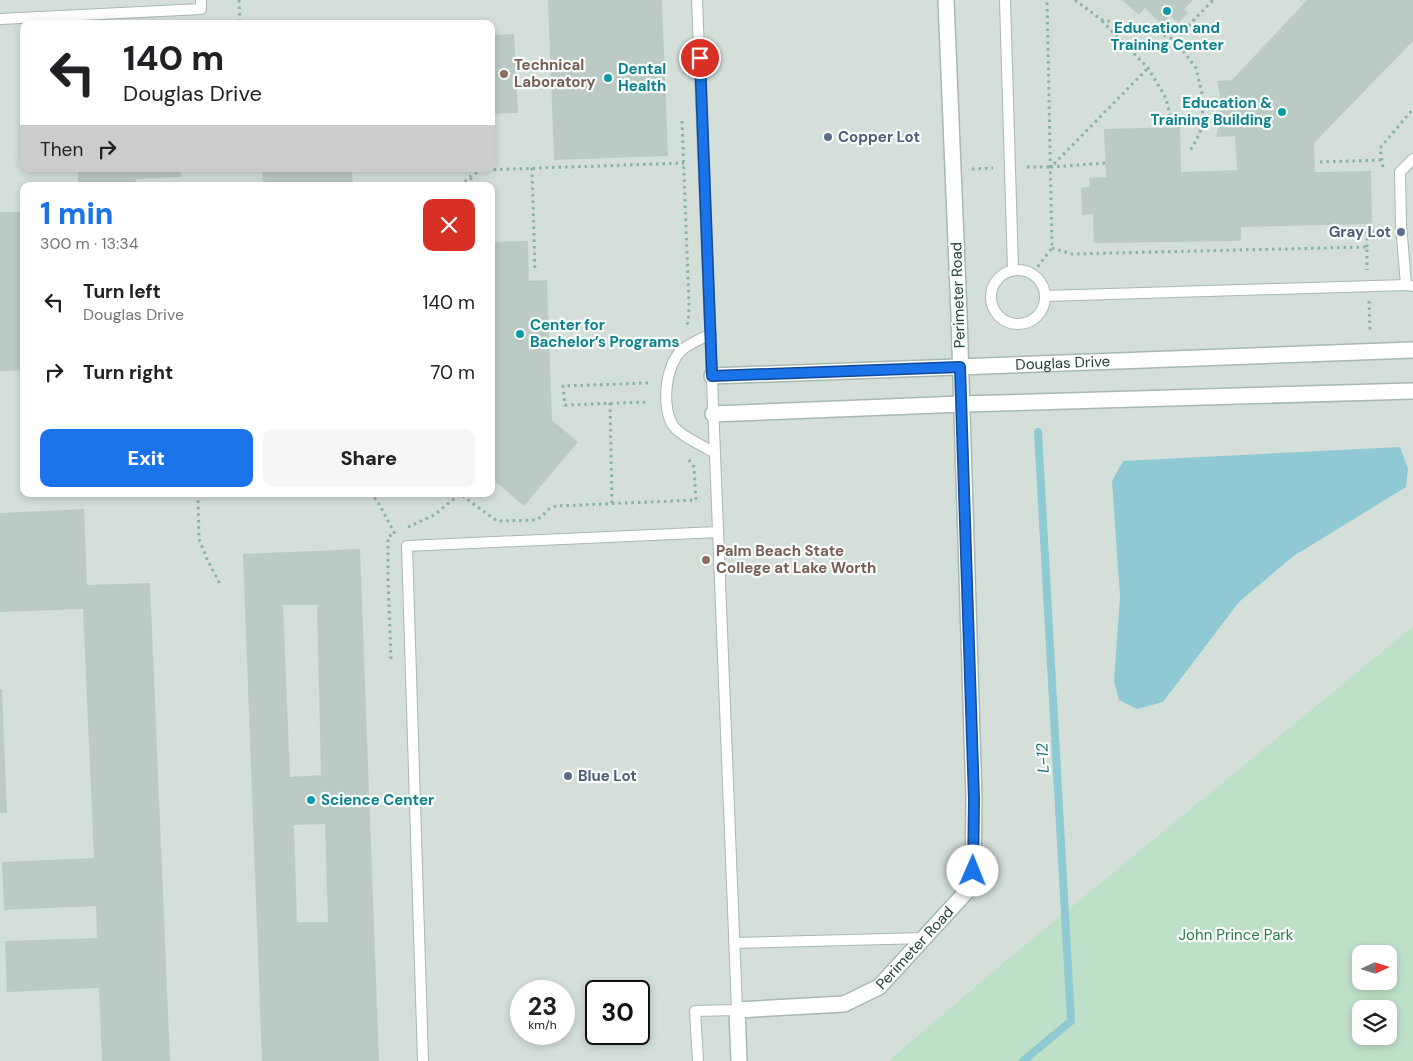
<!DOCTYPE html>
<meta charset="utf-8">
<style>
:root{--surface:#fff;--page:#f6f6f6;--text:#202124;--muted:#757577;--accent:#1a73e8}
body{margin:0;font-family:"DM Sans",sans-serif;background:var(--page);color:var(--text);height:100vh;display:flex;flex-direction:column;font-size:19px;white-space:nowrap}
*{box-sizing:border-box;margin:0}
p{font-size:16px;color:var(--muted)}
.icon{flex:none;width:28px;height:28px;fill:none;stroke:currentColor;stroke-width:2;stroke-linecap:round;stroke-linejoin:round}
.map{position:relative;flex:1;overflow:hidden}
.panel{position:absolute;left:20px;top:182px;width:475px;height:315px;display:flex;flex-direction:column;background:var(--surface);border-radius:10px;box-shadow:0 2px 8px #0003}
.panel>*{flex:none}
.banner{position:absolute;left:20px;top:20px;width:475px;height:152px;border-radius:10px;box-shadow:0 2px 8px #0003;background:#fff;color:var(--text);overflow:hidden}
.needle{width:32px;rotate:86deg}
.buttons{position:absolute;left:1352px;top:945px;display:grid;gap:10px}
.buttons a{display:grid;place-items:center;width:45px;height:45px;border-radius:10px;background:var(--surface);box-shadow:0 2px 8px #0003;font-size:25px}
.speed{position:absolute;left:510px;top:980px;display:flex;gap:10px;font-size:25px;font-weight:700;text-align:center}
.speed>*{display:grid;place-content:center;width:65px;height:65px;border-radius:50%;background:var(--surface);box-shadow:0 2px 8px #0003;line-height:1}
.speed small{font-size:12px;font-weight:400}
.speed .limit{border:2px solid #111;border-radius:8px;background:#fff;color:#111}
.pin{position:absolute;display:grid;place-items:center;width:42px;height:42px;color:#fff;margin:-21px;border:2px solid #fff;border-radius:50%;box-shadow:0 1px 5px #0007}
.me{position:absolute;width:55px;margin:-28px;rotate:1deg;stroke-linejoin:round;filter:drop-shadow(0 0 4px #0008)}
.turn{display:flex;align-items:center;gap:18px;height:105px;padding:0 20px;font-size:22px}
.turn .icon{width:65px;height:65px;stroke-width:2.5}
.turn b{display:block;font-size:35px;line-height:42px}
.then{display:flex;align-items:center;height:48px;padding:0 20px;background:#0003;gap:10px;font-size:19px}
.round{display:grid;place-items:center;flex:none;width:52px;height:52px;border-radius:10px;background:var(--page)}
.overview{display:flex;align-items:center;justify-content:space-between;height:85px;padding:0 20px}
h1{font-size:30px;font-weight:800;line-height:38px;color:var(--accent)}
.action{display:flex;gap:10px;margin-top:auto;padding:10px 20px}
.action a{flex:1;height:58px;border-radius:10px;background:var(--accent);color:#fff;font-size:20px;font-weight:800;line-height:58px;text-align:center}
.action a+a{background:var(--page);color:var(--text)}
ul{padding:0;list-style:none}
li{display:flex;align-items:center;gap:15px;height:70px;padding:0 20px}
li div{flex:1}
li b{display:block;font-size:19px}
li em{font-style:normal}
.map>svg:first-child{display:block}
</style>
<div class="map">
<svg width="1413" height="1061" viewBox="0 0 1413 1061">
<rect width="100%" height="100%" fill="#e6efeb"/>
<path fill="#d4dfda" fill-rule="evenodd" d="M0 0H1413V626L999 966 888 1061H0ZM24 24H491V169H24ZM24 186H491V494H24ZM521 991H564V1034H521ZM596 991H639V1034H596Z"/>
<path fill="#bfe0c8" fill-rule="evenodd" d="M1413 626V1061H888L999 966ZM1361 954H1389V981H1361ZM1361 1009H1389V1036H1361Z"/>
<path fill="#8ec9d4" d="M1400 447 1408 469 1406 487 1292 557 1239 602 1163 702 1137 709 1119 700 1114 681 1120 597 1112 481 1123 461Z"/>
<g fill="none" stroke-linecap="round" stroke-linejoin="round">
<path stroke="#8ec9d4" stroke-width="8" d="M1023 1061 1071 1021 1038 432"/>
</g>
<path fill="#bbcac4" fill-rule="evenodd" d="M548 0H662L668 156 554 160Z
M1122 0H1193L1184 9 1188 13 1179 23 1170 16 1161 24 1145 8 1139 15Z
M1307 0H1413V41L1314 143 1315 172 1371 171 1372 224 1241 227V241L1094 243 1093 214 1082 215 1081 188 1090 187 1089 178 1106 177 1104 129 1180 127 1181 172 1237 170 1235 136 1216 137 1219 123 1221 102 1217 81 1232 80Z
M514 34 518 113 491 114V35Z
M78 169H181V177L136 179V186H78Z
M262 169H299V171L315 170V169H352L353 186H216V185L263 183Z
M0 212H24V370L0 371Z
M528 241 529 281 547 280 552 420 578 442 524 506 491 478V410L494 407 493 388H491V242Z
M84 509 87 585 150 583 170 1061H102L99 988 7 992 5 941 97 938 96 906 4 910 2 862 94 858 83 609 0 612V513Z
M360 549 379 1061H262L243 554ZM283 605H317L321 775 290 777ZM325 824 328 922H297L294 825Z
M0 689H2L7 813H0Z"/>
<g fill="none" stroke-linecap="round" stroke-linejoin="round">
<g stroke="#a8b8b2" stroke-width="12">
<path id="service" d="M697 0 737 1010 695 1011 698 1061
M1005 0 1013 270
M0 19 201 9V0
M1413 159 1400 172 1401 224 1406 285 1413 286
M991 297a27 27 0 1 1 54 0a27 27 0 1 1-54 0Z
M1045 296 1406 285
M711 334C702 338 691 343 683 349 665 363 660 411 675 428 684 438 704 446 715 453
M734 943 924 938
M423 1061 407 546 718 532"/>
</g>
<g stroke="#a8b8b2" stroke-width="18">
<g id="minor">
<path id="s1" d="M712 376 1413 350"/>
<path d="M713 414 962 404 1413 391"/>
<path id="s2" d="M739 1061 737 1010 844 1004 879 987 967 891 973 871 974 799 959 314 946 0"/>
</g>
</g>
<path stroke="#86b3a5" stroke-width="3" stroke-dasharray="2.5 4" stroke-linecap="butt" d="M239 0 240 24
M1075 0 1102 20 1148 28 1175 40 1196 68 1204 102 1200 133 1190 151
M1102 21 1148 68 1166 98 1170 116
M1175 40 1213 0
M682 121 689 306 688 323 685 326
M1320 162 1382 160
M1105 163 1051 167 1148 68
M1027 167H1051
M1383 167 1380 148 1413 109
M532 168 535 272
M972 169 993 168
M460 186 472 175 483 170 684 163
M468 186 472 176
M1367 247V232L1384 230
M1052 248 1072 254 1367 247V270
M1030 277 1052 248 1047 0
M1369 301 1370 333
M648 383 563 386 565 405 649 402
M610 403 612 503
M199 494 198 499 199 539 207 559 220 584
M369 494 377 500 395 534
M408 527 434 515 460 494 497 521 535 520 541 517 549 509 556 506 696 500 694 467 688 459
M391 659 388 578V537L393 534"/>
<use href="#service" stroke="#fff" stroke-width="10"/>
<use href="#minor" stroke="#fff" stroke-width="15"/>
</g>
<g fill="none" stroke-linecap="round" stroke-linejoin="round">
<g stroke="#114b97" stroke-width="12">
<path id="route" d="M700 58 712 376 960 367 974 800 973 871"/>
</g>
<use href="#route" stroke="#1a73e8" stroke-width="9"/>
</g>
<g fill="#0f9aa8" stroke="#f7fbf9" stroke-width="2">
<circle cx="1167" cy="11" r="5"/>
<circle cx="608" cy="78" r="5"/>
<circle cx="1282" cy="112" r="5"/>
<circle cx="520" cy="334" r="5"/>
<circle cx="311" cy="800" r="5"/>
</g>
<g fill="#8d6e63" stroke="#f7fbf9" stroke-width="2">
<circle cx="504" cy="74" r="5"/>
<circle cx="706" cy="560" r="5"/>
</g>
<g fill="#5c6f8a" stroke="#f7fbf9" stroke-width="2">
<circle cx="828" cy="137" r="5"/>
<circle cx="1401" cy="232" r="5"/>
<circle cx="568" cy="776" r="5"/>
</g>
<g text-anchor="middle" stroke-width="4.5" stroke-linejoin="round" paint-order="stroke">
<g font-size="15" font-weight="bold" fill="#0d838f" stroke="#f7fbf9" text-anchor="start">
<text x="1167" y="33" text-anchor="middle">Education and<tspan x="1167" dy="17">Training Center</tspan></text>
<text x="618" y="74">Dental<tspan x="618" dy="17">Health</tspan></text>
<text x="1272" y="108" text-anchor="end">Education &amp;<tspan x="1272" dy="17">Training Building</tspan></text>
<text x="530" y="330">Center for<tspan x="530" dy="17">Bachelor’s Programs</tspan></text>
<text x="321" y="805">Science Center</text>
</g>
<g font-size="15" font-weight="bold" fill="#785e54" stroke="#f7fbf9" text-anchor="start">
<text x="514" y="70">Technical<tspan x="514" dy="17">Laboratory</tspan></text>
<text x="716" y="556">Palm Beach State<tspan x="716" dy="17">College at Lake Worth</tspan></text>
</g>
<g font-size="15" font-weight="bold" fill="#4e5e75" stroke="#f7fbf9" text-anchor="start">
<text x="838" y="142">Copper Lot</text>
<text x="1391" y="237" text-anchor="end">Gray Lot</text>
<text x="578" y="781">Blue Lot</text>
</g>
<g font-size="15" fill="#24423a" stroke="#f7fbf9">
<text transform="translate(958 295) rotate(-92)" y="5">Perimeter Road</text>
<text dy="5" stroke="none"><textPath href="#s1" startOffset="351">Douglas Drive</textPath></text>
<text dy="5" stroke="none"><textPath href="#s2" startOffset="250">Perimeter Road</textPath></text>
</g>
<g font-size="15" fill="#2d7a4b" stroke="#f7fbf9">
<text x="1236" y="940">John Prince Park</text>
</g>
<g font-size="16" font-style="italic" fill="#1c6f80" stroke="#f7fbf9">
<text transform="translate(1042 758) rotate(-93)" y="6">L-12</text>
</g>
</g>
</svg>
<div class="buttons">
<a><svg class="needle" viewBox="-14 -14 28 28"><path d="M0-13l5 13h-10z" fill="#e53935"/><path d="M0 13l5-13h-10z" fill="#757577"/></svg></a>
<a><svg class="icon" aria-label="layers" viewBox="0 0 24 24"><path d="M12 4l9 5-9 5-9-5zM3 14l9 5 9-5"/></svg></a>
</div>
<div class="speed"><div>23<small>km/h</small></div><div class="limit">30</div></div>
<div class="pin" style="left:700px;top:58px;background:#d93025"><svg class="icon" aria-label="arrive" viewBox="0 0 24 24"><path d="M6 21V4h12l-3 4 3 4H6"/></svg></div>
<svg class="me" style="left:973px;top:871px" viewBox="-20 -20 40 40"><circle r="19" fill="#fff"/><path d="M0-13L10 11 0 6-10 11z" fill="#1a73e8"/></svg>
<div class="banner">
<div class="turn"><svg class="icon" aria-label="left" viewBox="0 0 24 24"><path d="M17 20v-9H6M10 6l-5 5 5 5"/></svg><div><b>140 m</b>Douglas Drive</div></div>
<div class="then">Then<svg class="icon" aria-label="right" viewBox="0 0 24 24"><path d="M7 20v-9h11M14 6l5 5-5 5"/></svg></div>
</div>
<section class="panel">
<div class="overview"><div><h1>1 min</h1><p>300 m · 13:34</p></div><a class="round" style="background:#d93025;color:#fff"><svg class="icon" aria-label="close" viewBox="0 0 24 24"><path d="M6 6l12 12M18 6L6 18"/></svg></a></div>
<ul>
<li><svg class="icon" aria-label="left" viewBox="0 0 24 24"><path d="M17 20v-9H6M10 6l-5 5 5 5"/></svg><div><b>Turn left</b><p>Douglas Drive</p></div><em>140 m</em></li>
<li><svg class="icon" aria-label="right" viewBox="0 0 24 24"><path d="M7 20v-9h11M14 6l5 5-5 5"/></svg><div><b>Turn right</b></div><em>70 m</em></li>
</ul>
<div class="action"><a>Exit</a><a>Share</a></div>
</section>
</div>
